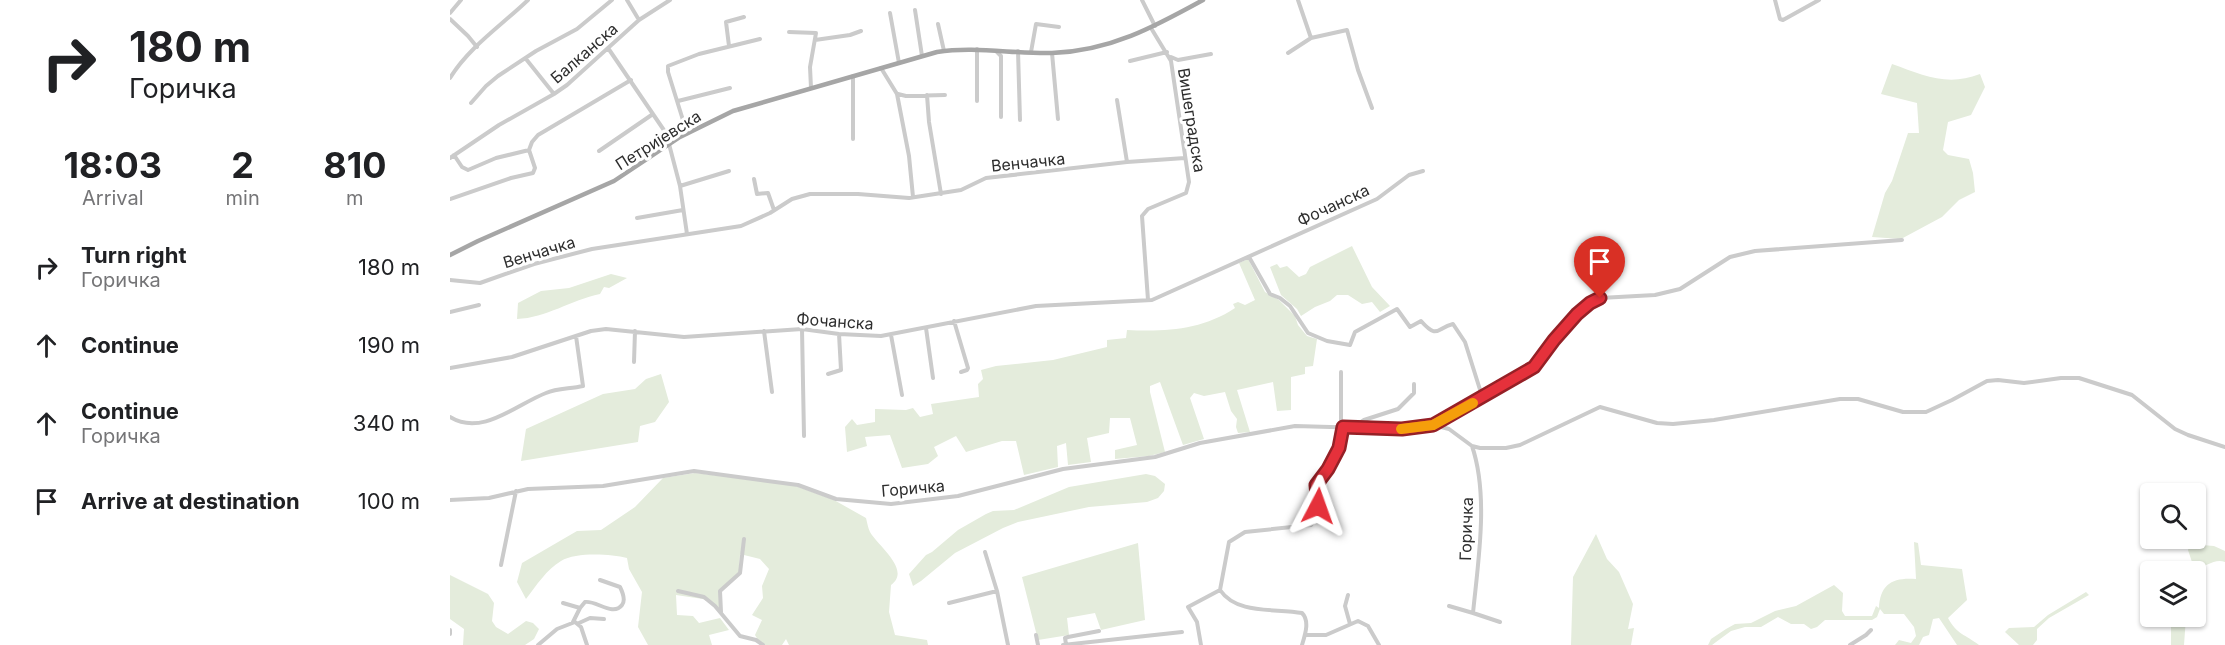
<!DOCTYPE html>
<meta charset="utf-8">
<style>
:root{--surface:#fff;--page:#f6f6f6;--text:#202124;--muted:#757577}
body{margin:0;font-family:Inter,sans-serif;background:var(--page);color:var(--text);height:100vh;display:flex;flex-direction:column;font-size:22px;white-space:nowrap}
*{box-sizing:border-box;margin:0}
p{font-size:20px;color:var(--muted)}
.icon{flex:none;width:33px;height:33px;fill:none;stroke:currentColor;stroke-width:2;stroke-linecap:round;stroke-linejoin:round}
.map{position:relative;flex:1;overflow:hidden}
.sheet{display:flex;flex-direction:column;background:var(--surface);width:450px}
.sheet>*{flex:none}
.hud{background:#fff;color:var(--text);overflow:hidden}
.tools{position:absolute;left:1690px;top:483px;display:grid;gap:12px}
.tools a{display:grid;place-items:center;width:66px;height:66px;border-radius:6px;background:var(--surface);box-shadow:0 2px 4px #0004;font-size:30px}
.pin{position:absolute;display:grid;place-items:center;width:51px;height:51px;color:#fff;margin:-62px -26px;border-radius:50% 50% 50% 0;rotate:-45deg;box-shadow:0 0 6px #0007}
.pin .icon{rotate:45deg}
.me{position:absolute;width:66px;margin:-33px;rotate:4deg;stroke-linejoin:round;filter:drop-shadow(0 0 4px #0008)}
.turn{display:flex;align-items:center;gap:21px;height:126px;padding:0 30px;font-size:27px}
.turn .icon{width:78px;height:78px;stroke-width:2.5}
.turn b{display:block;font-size:42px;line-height:51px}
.eta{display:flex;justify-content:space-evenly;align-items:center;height:102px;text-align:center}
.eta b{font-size:36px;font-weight:700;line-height:42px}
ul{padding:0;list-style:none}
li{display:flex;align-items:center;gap:18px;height:78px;padding:0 30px}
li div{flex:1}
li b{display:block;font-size:22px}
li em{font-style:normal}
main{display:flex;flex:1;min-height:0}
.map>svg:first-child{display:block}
</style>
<main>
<section class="sheet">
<div class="hud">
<div class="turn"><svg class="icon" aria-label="right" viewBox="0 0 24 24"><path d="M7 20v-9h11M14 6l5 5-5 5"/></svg><div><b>180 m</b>Горичка</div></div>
</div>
<div class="eta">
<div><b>18:03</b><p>Arrival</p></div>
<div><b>2</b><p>min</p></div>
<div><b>810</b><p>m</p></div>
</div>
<ul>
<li><svg class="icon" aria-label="right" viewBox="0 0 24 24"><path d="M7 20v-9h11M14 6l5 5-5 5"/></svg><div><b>Turn right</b><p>Горичка</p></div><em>180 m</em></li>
<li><svg class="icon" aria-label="ahead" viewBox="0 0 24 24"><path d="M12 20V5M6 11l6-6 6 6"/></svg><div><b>Continue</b></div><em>190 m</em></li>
<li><svg class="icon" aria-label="ahead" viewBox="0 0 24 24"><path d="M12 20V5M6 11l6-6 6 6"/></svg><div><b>Continue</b><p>Горичка</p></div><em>340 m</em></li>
<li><svg class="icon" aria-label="arrive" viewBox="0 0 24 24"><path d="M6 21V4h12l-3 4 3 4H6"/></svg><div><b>Arrive at destination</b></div><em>100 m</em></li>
</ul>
</section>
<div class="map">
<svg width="1775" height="645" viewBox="0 0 1775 645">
<rect width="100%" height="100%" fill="#fff"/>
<path fill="#e4ecdc" d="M1442 64C1473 75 1497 87 1530 74L1535 87 1521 115 1498 122 1493 150 1498 155 1519 159 1523 173 1525 192 1509 200 1492 217 1451 239 1422 237 1435 193 1442 181 1458 133H1469L1467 103 1431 94Z
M902 246 922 287 940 306 930 312 922 302 912 304 898 295H887L880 301 865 307 851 316 847 309 831 295 820 267 827 264 830 268 837 266 849 277 856 274 860 267Z
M798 259 815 292 829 300 845 316 848 325 857 336 867 339 863 366 855 367V374L841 377V410L827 411 823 382 787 390 800 432 788 433 786 427 787 419 781 411 775 392 754 396 744 393 740 398 754 439 733 445 710 382 700 386V392L715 452 699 456 665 459V450L687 445 680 418H660L659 433 637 438 641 462 618 465 616 443 607 446 608 467 574 475 566 441H552L516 452 506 436 484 447 488 456 478 464 452 468 440 435 415 437 417 446 397 452 395 427 402 419 407 425 425 422V409L456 410 463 408 470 417 483 414 481 404 529 397 528 384 533 379 531 370 546 366 603 360 657 347V340L676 338 677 330C715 332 752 330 785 308L783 304 788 302 795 305 805 300 789 263Z
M161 274 177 278 159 288 154 287 150 294C121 300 96 318 67 319L68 303 91 291 119 288Z
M211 374 219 402 205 422 190 426 188 442 71 461 76 429 153 394 185 389 196 379Z
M245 473 340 484 384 500 416 518C417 522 418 528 420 532 427 545 462 570 441 585L439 612 445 635 477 640 478 645H339L336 639 332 645H311L305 635 312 620 302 615 313 598 312 586 319 569 310 559 290 554 289 573 269 590V608L253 599 226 595 227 615 243 616 249 623 270 618 279 630 259 635 262 645H198L188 627 192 592 179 569 177 558C160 554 126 552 111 561 97 569 86 586 76 599L67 582 72 563 127 531 151 530 185 507 213 478Z
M696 474 705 476 715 484 714 491 708 498 697 502 639 507 568 522 553 528 505 553 471 581 463 586 459 574 476 555 482 552 508 530 536 514 543 511 564 510 619 487Z
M1146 534 1157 559 1169 572 1183 604 1178 629 1184 628 1181 645H1121L1123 577Z
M1464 542 1468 543 1471 565 1512 569 1517 600 1498 618C1507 635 1515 634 1529 645H1507L1489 618 1483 619 1479 635 1473 637 1469 645H1445L1449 640 1461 643 1466 636 1464 627 1454 614H1434L1430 609 1427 617 1422 620H1375L1367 627 1361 629 1354 624H1341L1328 617 1311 627H1295L1281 631 1262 645H1258L1261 639 1276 629 1285 624 1301 623 1325 611 1346 606 1384 585 1393 593 1392 611 1395 616H1422L1426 606 1429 608C1430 584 1443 577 1466 579Z
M688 543 695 620 651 630 645 613 617 618 619 635 588 640 572 577Z
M1740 544 1764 546 1775 551V562C1764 558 1756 568 1744 568L1738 550Z
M0 575 38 594 44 603 42 621 46 627 58 634 76 621 83 623 89 629 84 639 75 645H13L14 629 0 619Z
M1636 592 1639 595 1599 618 1587 629V640L1583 645H1569L1555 632 1559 628 1584 627 1598 615Z
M1721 617H1736L1734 645H1721Z"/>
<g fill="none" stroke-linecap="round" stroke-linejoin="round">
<path stroke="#cbcbcb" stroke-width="4" d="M177 0 189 20
M692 0 705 26
M848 0 861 38
M1325 0 1330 19 1333 20 1369 0
M465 10 472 56
M0 13 11 0
M440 13 449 63
M0 19 18 36 27 47
M488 24 494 51
M339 32 366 33 360 67 361 88
M365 40 400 35 411 31
M279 46 276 22 294 17
M158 48 222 142
M527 49V101
M546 51 551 56V117
M568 51 570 120
M581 52 586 24 609 27
M602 53 608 119
M838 53 861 38 897 30 908 70 922 108
M721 57 728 60 761 54
M76 59 104 94
M680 61 717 52
M431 68 447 94 459 156 463 197
M0 78C19 47 52 25 78 0
M448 94 456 96 495 95
M477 95 479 122 491 194
M667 100 677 162
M228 101 280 88
M21 103 36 86 48 76 86 51 127 29 162 0
M237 133 218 72V66L249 54 310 39
M403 139V76
M219 144 230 186 237 234
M149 151 203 114
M4 155 12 167 18 170 46 158 79 150 82 142 88 135 181 80
M0 158 49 125 104 94 117 85 189 20 220 0
M304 179 307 194 318 193 324 210
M230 186 279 171
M0 199 61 178 83 173 85 168 79 150
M187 218 233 210
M799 257 820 294 830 298 840 306 858 333 877 341 900 345 905 332 947 309 960 327 971 321C988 340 986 328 1003 324L1015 342 1032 396
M0 280 30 283 84 264 142 249 291 226 320 213 342 199 360 194H408L459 198 511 190 536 178 677 162 735 158
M698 300 692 216 698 209 736 193 739 182 721 61 701 28
M0 312 29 305
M504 321 518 368 517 370 511 372
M476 328 483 378
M352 329 354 436
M314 331 322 392
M441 335 452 395
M184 362 185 331
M0 368 62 357 141 331 156 329 234 337 352 329 389 334 431 336 586 306 702 300 927 199 959 175 973 171
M378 374 391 370 389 334
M0 417C32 437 67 404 96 393 107 388 120 389 133 386L126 336
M984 425 1084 367 1104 340 1127 314 1140 303 1150 298 1205 295 1230 289 1280 257 1305 251 1452 240
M891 427V372
M904 427 914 420 948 409 964 393V384
M1022 446C1039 496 1028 562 1023 613L1050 622
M0 500 39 498 78 489 153 486 244 471 348 485 386 499 441 504 508 496 613 469 705 457 750 443 845 426 952 429 983 425 999 429 1022 446 1030 448H1056L1070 445 1150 407 1207 423 1223 424 1264 420 1390 399H1408L1453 412H1476L1502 400 1537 381 1548 380 1574 383 1611 378H1629L1682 395 1725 429 1738 435 1775 447
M535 552 547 591
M51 565 66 491
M770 590C787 615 825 608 852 613 860 621 855 635 852 645
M228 591 254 597 265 606 290 636 306 640 313 645
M898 595 895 606 900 624
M113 603 130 608
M499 603 547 591 558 645
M999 606 1023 613
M271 612 270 591 290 573 294 539
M123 622 130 608 135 602C146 600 163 617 172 605 176 600 173 593 170 587L150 580
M129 623 140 618 154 619
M0 630V634
M586 635 588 645
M855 635H876L908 621 918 626 929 645
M616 644 615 638 618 637 649 631
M88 645 107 629 125 622 131 627 137 645
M613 645 732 632
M751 645 747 622 738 607 770 590 779 542 795 532 861 525C872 511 864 499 866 483 880 461 890 455 893 427
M1400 645 1416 635 1421 630"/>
<path stroke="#a6a6a6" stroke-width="4.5" d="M0 255 28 241 164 181 230 137 283 111 487 52C525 46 563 54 602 53 660 51 704 27 753 0"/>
</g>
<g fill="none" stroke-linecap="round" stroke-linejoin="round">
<g stroke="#952026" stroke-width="15">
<path id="route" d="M868 506 866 485 878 469 889 448 893 427 952 429 983 425 1084 367 1104 340 1127 314 1140 303 1150 298"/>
</g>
<use href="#route" stroke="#e5313b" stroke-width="10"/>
<path stroke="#f59e0b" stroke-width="10" d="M951 429 983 425 1023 403"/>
</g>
<g text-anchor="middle" stroke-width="6" stroke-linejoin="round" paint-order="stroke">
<g font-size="16" fill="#2e2e2e" stroke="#fff">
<text transform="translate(134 53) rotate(-41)" y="6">Балканска</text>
<text transform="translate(742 120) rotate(81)" y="6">Вишеградска</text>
<text transform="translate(208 140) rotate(-32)" y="6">Петријевска</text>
<text transform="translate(578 162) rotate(-6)" y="6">Венчачка</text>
<text transform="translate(883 205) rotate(-25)" y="6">Фочанска</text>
<text transform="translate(89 252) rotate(-17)" y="6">Венчачка</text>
<text transform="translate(385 321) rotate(4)" y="6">Фочанска</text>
<text transform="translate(463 488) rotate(-5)" y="6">Горичка</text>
<text transform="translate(1016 529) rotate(-88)" y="6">Горичка</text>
</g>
</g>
</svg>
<div class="tools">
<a><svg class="icon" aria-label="search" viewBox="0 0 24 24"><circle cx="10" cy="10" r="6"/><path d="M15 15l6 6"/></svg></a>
<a><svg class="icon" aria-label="layers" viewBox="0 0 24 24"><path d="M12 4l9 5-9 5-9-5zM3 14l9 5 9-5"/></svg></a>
</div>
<div class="pin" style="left:1150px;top:298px;background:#d93025"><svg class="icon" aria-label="arrive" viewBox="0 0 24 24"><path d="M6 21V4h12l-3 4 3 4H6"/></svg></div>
<svg class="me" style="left:868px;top:506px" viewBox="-20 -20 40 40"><path d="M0-17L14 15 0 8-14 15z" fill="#e5313b" stroke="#fff" stroke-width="4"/></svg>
</div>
</main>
